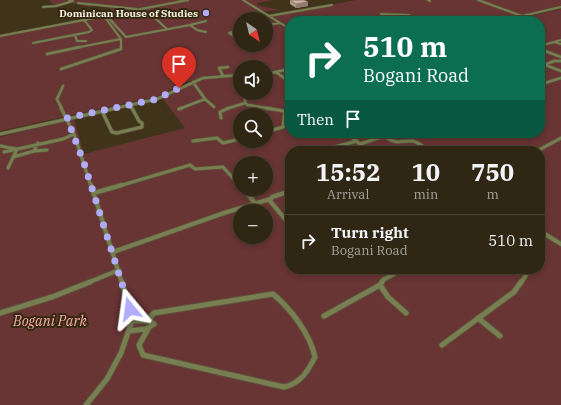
<!DOCTYPE html>
<meta charset="utf-8">
<style>
:root{--surface:#2f2614;--page:#372e1d;--text:#f1f3f6;--muted:#a7a5a0;--line:#4a4334}
body{margin:0;font-family:"IBM Plex Serif",serif;background:var(--page);color:var(--text);height:100vh;display:flex;flex-direction:column;font-size:15px;white-space:nowrap}
*{box-sizing:border-box;margin:0}
p{font-size:13px;color:var(--muted)}
.icon{flex:none;width:22px;height:22px;fill:none;stroke:currentColor;stroke-width:2;stroke-linecap:round;stroke-linejoin:round}
.map{position:relative;flex:1;overflow:hidden}
.side{position:absolute;left:285px;top:146px;width:260px;height:128px;display:flex;flex-direction:column;background:var(--surface);border-radius:16px;box-shadow:0 2px 6px #0003,0 0 0 1px var(--line)}
.side>*{flex:none}
.top-card{position:absolute;left:285px;top:16px;width:260px;height:122px;border-radius:16px;box-shadow:0 2px 6px #0003,0 0 0 1px var(--line);background:#0b6e4f;color:#fff;overflow:hidden}
.needle{width:26px;rotate:145deg}
.fabs{position:absolute;left:233px;top:12px;display:grid;gap:8px}
.fabs a{display:grid;place-items:center;width:40px;height:40px;border-radius:50%;background:var(--surface);box-shadow:0 2px 6px #0003,0 0 0 1px var(--line);font-size:20px}
.pin{position:absolute;display:grid;place-items:center;width:34px;height:34px;color:#fff;margin:-41px -17px;border-radius:50% 50% 50% 0;rotate:-45deg;box-shadow:0 0 4px #0007}
.pin .icon{rotate:45deg}
.me{position:absolute;width:44px;margin:-22px;rotate:344deg;stroke-linejoin:round;filter:drop-shadow(0 0 3px #0008)}
.turn{display:flex;align-items:center;gap:14px;height:84px;padding:0 12px;font-size:18px}
.turn .icon{width:52px;height:52px;stroke-width:2.5}
.turn b{display:block;font-size:28px;line-height:34px}
.then{display:flex;align-items:center;height:38px;padding:0 12px;background:#0003;gap:8px;font-size:15px}
.eta{display:flex;justify-content:space-evenly;align-items:center;height:68px;text-align:center}
.eta b{font-size:24px;font-weight:700;line-height:28px}
ul{padding:0;list-style:none}
li{display:flex;align-items:center;gap:12px;height:52px;padding:0 12px;border-top:1px solid var(--line)}
li div{flex:1}
li b{display:block;font-size:15px}
li em{font-style:normal}
.map>svg:first-child{display:block}
</style>
<div class="map">
<svg width="561" height="405" viewBox="0 0 561 405">
<rect width="100%" height="100%" fill="#3f331a"/>
<path fill="#683434" fill-rule="evenodd" d="M49 0H273L258 3 257 5 280 10 259 12 290 31V67L266 72V67H240V74L211 75 183 83 158 96 0 131V35L146 8 106 14 111 9 107 7 97 5 89 7 71 3 54 5ZM240 19H266V45H240Z
M356 0H561V6L490 21H290V27L272 16Z
M561 9V405H0V137L74 119 84 154 185 128 163 99 189 85 207 79 240 77V93H266V75L290 70V133H540V21H507ZM240 115H266V141H240ZM290 151H540V269H290ZM240 163H266V189H240ZM240 211H266V237H240Z"/>
<g fill="none" stroke-linecap="round" stroke-linejoin="round">
<g stroke="#5d523a" stroke-width="3">
<path id="street-far4" d="M243 0 290 29
M428 0 430 1
M478 0 522 16
M78 3 136 9
M43 7 56 6 73 1 69 0
M381 14 408 15 423 21
M104 16 121 39V48
M107 16 126 37 190 25 197 30 206 32
M118 16 126 15 123 12
M269 16 332 5
M156 19 167 29
M447 20 449 21
M473 21 479 19V16L506 19
M500 21 561 7
M190 25 206 21
M266 25 280 23
M75 35 77 41H86
M0 36 188 0
M238 39 229 33 240 30
M561 40 554 42 561 44
M33 43 89 32 92 30 84 20
M540 46 554 42
M75 48 121 39"/>
</g>
<g stroke="#5d523a" stroke-width="4">
<path id="street-far3" d="M540 49 561 57
M47 54 80 47
M540 63 561 71
M544 65 554 61H561
M61 69 121 49V47
M276 72 284 78
M266 74 290 69
M223 76 219 68 228 67
M193 82 205 99 214 107
M545 83 561 78
M245 93V103L248 105 272 109
M130 105 132 109
M62 109 57 99 63 86
M112 109 157 99 203 78 240 75
M179 109 205 99
M226 109 245 103"/>
</g>
<g stroke="#5d523a" stroke-width="4.5">
<path id="street-far2" d="M61 108 74 134 91 186
M266 108 290 112
M179 109 182 108
M102 111 112 132 117 133 142 127V123L139 121 132 108
M221 118 220 112 229 108
M266 132 283 127 285 111
M346 133 369 151
M0 134 117 108
M384 136 396 133
M193 141 217 138 223 143 240 139
M360 144 384 136C400 146 397 140 413 141 418 142 425 148 430 151
M0 146 17 149 8 168
M34 151 47 150
M319 151 357 141
M537 151 561 138
M4 152 63 139 74 134
M13 157 34 151 38 143
M119 186 190 165 195 169 223 167 240 186"/>
</g>
<g stroke="#5d523a" stroke-width="6">
<path id="street-far1" d="M91 185 122 283
M239 185 240 186
M243 189 255 203
M290 191 272 197 270 201 290 225
M94 193 122 185
M540 231 561 244
M113 252 224 213 270 199
M87 283 119 270
M381 283 383 280 403 269
M521 283 526 275 521 269"/>
</g>
<g stroke="#5d523a" stroke-width="7">
<path id="street" d="M382 282 380 285 388 297 406 313
M0 313 52 297 90 282
M324 316 380 285
M478 318 500 336
M148 329 139 345 143 355 284 387C300 384 308 371 315 357 310 334 291 309 273 294L154 313 151 316 150 321
M129 331 146 329 154 324 150 321H132
M442 345 514 292 521 282
M86 405 107 379 121 353 132 321 122 282"/>
</g>
<use href="#street-far4" stroke="#777e51" stroke-width="2"/>
<use href="#street-far3" stroke="#777e51" stroke-width="2.5"/>
<use href="#street-far2" stroke="#777e51" stroke-width="3"/>
<use href="#street-far1" stroke="#777e51" stroke-width="4"/>
<use href="#street" stroke="#777e51" stroke-width="5"/>
</g>
<path fill="#b09788" d="M290 0 308 6 296 8 290 4Z"/>
<path fill="#907b6f" d="M308 2V6L296 8V4Z"/>
<path fill="#cdb09e" stroke="#907b6f" d="M290 0H304L308 2 296 4Z"/>
<g fill="none" stroke-linecap="round" stroke-linejoin="round">
<path stroke="#b1adfa" stroke-width="7" stroke-dasharray="0 12.6" d="M130 309 84 163 67 118 157 99 179 88"/>
</g>
<circle fill="#b1adfa" stroke="#342910" stroke-width="1.5" cx="206" cy="13" r="4"/>
<g text-anchor="middle" stroke-width="4" stroke-linejoin="round" paint-order="stroke">
<g font-size="10" font-weight="bold" fill="#f9f2e3" stroke="#342910" text-anchor="end">
<text x="198" y="17">Dominican House of Studies</text>
</g>
<g font-size="14" font-style="italic" fill="#faacaa" stroke="#342910">
<text x="50" y="326">Bogani Park</text>
</g>
</g>
</svg>
<div class="fabs">
<a><svg class="needle" viewBox="-14 -14 28 28"><path d="M0-13l5 13h-10z" fill="#e53935"/><path d="M0 13l5-13h-10z" fill="#a7a5a0"/></svg></a>
<a><svg class="icon" aria-label="sound" viewBox="0 0 24 24"><path d="M4 9h4l5-4v14l-5-4H4zM17 9q2 3 0 6"/></svg></a>
<a><svg class="icon" aria-label="search" viewBox="0 0 24 24"><circle cx="10" cy="10" r="6"/><path d="M15 15l6 6"/></svg></a>
<a>+</a>
<a>−</a>
</div>
<div class="pin" style="left:179px;top:88px;background:#d93025"><svg class="icon" aria-label="arrive" viewBox="0 0 24 24"><path d="M6 21V4h12l-3 4 3 4H6"/></svg></div>
<svg class="me" style="left:130px;top:309px" viewBox="-20 -20 40 40"><path d="M0-17L14 15 0 8-14 15z" fill="#b1adfa" stroke="#fff" stroke-width="4"/></svg>
<div class="top-card">
<div class="turn"><svg class="icon" aria-label="right" viewBox="0 0 24 24"><path d="M7 20v-9h11M14 6l5 5-5 5"/></svg><div><b>510 m</b>Bogani Road</div></div>
<div class="then">Then<svg class="icon" aria-label="arrive" viewBox="0 0 24 24"><path d="M6 21V4h12l-3 4 3 4H6"/></svg></div>
</div>
<section class="side">
<div class="eta">
<div><b>15:52</b><p>Arrival</p></div>
<div><b>10</b><p>min</p></div>
<div><b>750</b><p>m</p></div>
</div>
<ul>
<li><svg class="icon" aria-label="right" viewBox="0 0 24 24"><path d="M7 20v-9h11M14 6l5 5-5 5"/></svg><div><b>Turn right</b><p>Bogani Road</p></div><em>510 m</em></li>
</ul>
</section>
</div>
